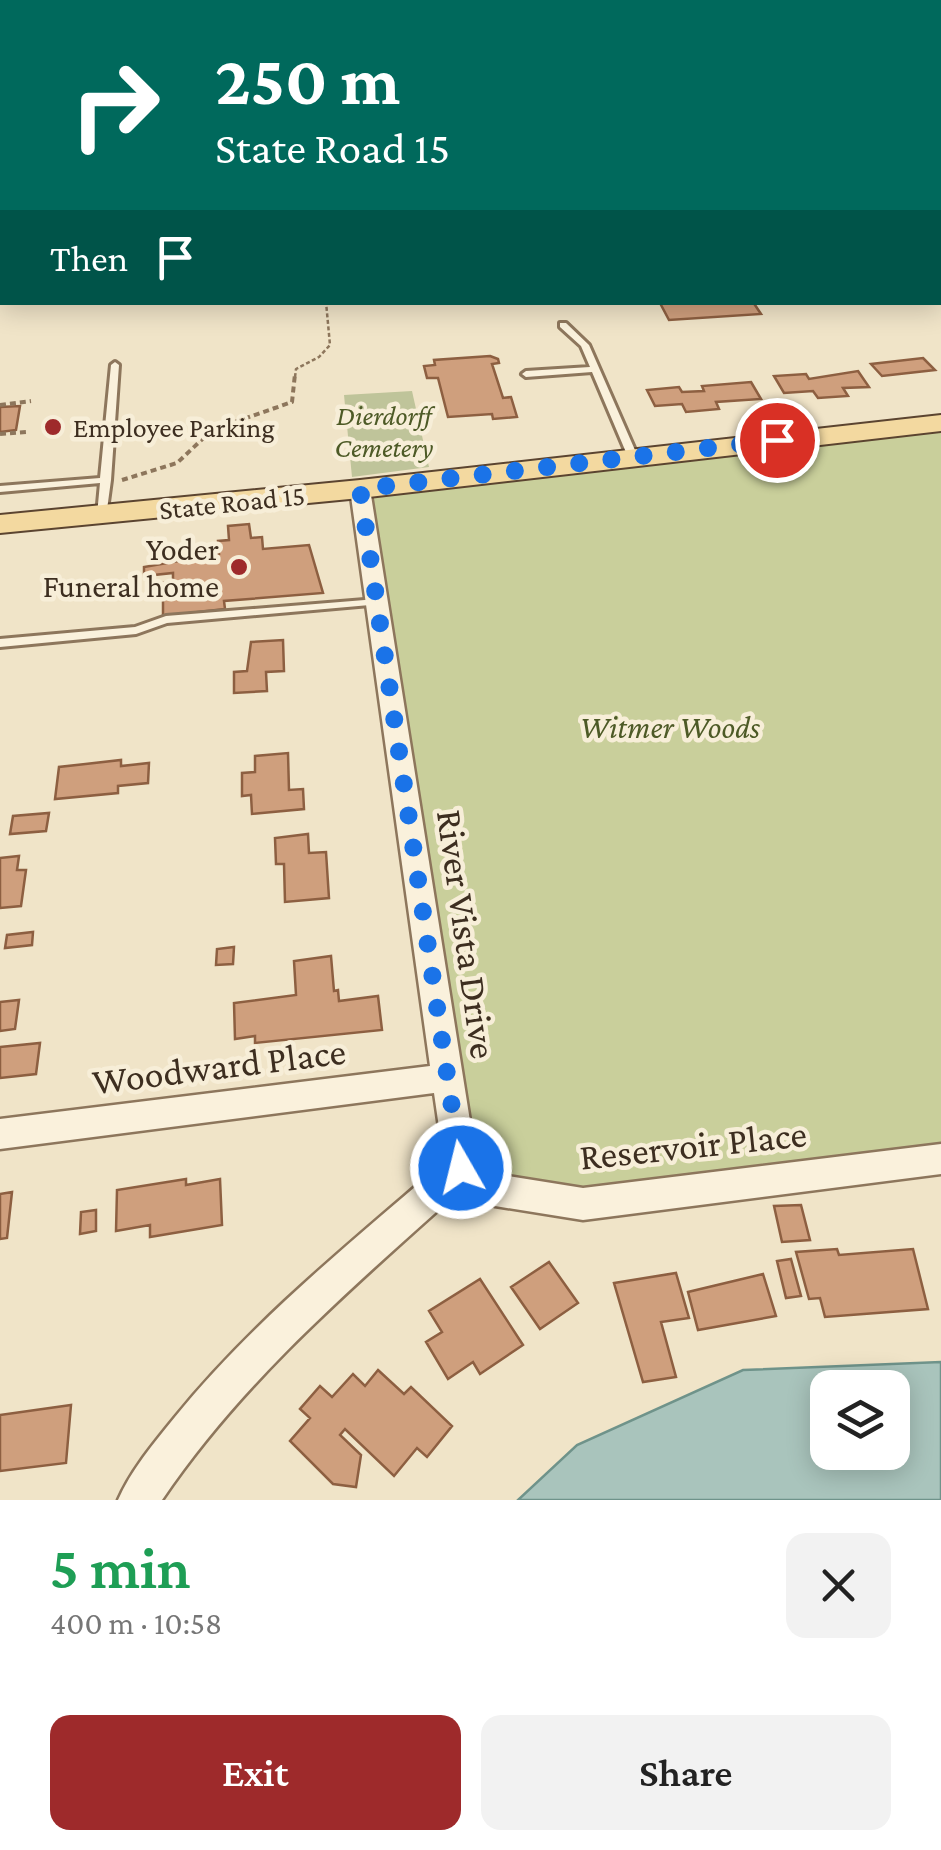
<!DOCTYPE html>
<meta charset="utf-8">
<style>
:root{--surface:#fff;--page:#f2f2f2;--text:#222;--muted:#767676;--accent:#9e2a2b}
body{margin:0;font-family:"Crimson Pro",serif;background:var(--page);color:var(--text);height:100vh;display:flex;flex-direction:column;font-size:38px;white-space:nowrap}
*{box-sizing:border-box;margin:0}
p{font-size:32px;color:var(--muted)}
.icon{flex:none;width:55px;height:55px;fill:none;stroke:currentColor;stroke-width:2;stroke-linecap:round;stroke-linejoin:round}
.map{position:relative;height:1500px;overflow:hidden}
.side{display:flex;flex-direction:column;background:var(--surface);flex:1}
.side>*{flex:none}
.guide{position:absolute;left:0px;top:0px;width:942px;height:305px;box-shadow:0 5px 25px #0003;background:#00695c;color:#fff;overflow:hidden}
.fabs{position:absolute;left:810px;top:1370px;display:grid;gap:20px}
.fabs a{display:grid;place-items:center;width:100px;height:100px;border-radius:20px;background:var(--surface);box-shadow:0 5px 25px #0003;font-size:50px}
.pin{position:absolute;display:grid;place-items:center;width:85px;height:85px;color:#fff;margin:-42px;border:5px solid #fff;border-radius:50%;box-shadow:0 2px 10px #0007}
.me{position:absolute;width:110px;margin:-55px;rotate:352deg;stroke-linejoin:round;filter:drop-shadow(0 0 8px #0008)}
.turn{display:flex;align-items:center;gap:35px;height:210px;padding:0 50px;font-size:45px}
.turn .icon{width:130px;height:130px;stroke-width:2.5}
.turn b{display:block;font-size:70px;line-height:85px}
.then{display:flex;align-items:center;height:95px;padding:0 50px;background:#0003;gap:20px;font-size:38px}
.round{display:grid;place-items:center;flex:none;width:105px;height:105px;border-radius:20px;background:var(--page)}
.head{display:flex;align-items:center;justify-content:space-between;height:170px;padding:0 50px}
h1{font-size:60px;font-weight:600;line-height:75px;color:#1e9e55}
.cta{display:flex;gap:20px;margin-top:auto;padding:20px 50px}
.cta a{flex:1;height:115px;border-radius:20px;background:var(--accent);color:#fff;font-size:40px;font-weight:600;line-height:115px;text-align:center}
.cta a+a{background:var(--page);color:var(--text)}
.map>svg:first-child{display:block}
</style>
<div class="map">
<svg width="941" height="1500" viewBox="0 0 941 1500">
<rect width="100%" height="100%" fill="#f0e4c8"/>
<path fill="#e6deb5" d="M144 0H554L143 2Z"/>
<path fill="#c9cf9b" d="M941 423V1159L583 1204 461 1168 360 489Z"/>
<path fill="#bfc49a" d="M412 391 429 467 352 477 344 395Z"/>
<path fill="#a9c4bc" stroke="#6f938a" stroke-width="2.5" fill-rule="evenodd" d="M941 1362V1500H518L577 1445 743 1370ZM828 1388H892V1452H828Z"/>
<path fill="#cf9f7d" stroke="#8d5f41" stroke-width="2.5" d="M753 302 761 314 669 320 660 303Z
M490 356 498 359 499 363 492 364 503 398 511 397 517 417 493 419 492 414 448 417 438 378H427L424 366 435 365 434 360Z
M923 358 935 370 882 376 871 364Z
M858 371 869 387 843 388 848 396 818 398 813 391 784 393 774 376 806 374 809 379Z
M751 382 761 399 716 402 719 409 686 412 682 404 655 406 647 390 679 387 682 392 704 391 702 386Z
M20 406 16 430 0 432V407Z
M249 524 251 538 262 537 263 549 309 545 323 593 224 601 225 609 163 616V583L173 582V573L144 576V567L219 554 218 541 229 540 228 526Z
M283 640 284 671 266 672 267 691 234 693V672L247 671 251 642Z
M288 753 289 790 303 789 304 809 252 814 251 795 242 796V773L255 772V756Z
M121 760V766L149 763 148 783 118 786V793L55 799 59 767Z
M49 813 46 831 10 834 13 816Z
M308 834 309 853 326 852 329 898 285 902 284 864H276L275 838Z
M19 856 17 870H26L21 906 0 908V858Z
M33 932 32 945 5 948 7 935Z
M234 947 233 964 216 965 217 949Z
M331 956 334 991 338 990 339 1001 378 996 382 1030 255 1043V1036L235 1039 234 1003 296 995 294 961Z
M19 1000 15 1029 0 1031V1002Z
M40 1043 36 1074 0 1078V1047Z
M186 1179V1185L220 1179 222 1225 150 1237V1225L116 1231 117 1190Z
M12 1192 7 1238 0 1239V1194Z
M801 1205 810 1240 782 1242 774 1206Z
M96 1210V1231L80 1234 81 1212Z
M837 1249 839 1255 913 1249 928 1309 825 1317 820 1298 809 1299 796 1252Z
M791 1259 801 1296 786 1298 777 1261Z
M549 1262 578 1303 540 1329 511 1287Z
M676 1273 689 1318 661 1322 676 1377 643 1382 614 1283Z
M763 1274 776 1316 698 1330 688 1292Z
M480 1279 523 1345 480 1374 473 1362 448 1379 426 1342 442 1332 429 1311Z
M378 1370 404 1394 411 1387 452 1426 427 1457 417 1448 394 1476 345 1429 340 1435 361 1455 356 1487 333 1484 290 1441 310 1418 300 1409 320 1386 332 1397 353 1374 365 1386Z
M71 1405 66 1463 0 1471V1415Z"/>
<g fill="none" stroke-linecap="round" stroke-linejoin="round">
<g stroke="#8d765c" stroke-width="6">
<path id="service" d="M0 28 2 29V33L0 32Z
M2 39V50L0 52V40Z
M940 52H941V56H940Z
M560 323H566L589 345 638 457 636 459H630L628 457 592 372 526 377 522 374 526 371 590 367 581 346 560 327Z
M115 362 119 365 111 480 106 517H98L97 515 100 483 0 492V486L100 478 111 365Z
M377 599 383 602 381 604 167 623 136 634 0 647V639L135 627 166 616Z"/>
</g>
<g stroke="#8d765c" stroke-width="5">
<path id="minor" d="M893 0H905L906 2H895Z
M940 27H941V34H940Z
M360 483 370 489 476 1159 501 1175 583 1188 941 1144V1174L583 1220 495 1206 463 1188C355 1285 244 1379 162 1500H118C131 1470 154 1443 175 1417 253 1321 350 1243 444 1162L434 1093 0 1149V1119L430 1066 350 489Z"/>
</g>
<g stroke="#5b4430" stroke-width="4">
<path id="primary" d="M941 415V431L360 498 0 533V515L360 480Z"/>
</g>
<path stroke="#8d765c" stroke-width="2.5" stroke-dasharray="4 2.5" stroke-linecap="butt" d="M0 276 2 264
M295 377 296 369 319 357 330 345 326 302"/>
<path stroke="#8d765c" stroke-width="4" stroke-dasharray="6 4" stroke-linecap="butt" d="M0 405 31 401
M0 434 26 432
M122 480 177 463 212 430 292 402 295 374"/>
<use href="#service" fill="#faf1dc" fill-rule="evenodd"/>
<use href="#minor" fill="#faf1dc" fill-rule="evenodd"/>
<use href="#primary" fill="#f3d9a0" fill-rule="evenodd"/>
</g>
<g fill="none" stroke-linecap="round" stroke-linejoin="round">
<path stroke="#1a73e8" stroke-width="18" stroke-dasharray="0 32.4" d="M461 1168 360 489 777 440"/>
</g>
<g fill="#9e2a2b" stroke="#f7eed8" stroke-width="4">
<circle cx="53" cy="427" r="10"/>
<circle cx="239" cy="567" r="10"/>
</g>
<g text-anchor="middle" stroke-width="9" stroke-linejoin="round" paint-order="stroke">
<g font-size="28" font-style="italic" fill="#4d5a26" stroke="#f7eed8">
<text x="384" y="425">Dierdorff<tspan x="384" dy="32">Cemetery</tspan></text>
</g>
<g font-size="28" fill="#3d2e20" stroke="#f7eed8" text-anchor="start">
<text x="73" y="437">Employee Parking</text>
</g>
<g font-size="28" fill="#3d2e20" stroke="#f7eed8">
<text transform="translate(232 502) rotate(-6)" y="10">State Road 15</text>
</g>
<g font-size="32" fill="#3d2e20" stroke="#f7eed8" text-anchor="end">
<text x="219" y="560">Yoder<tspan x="219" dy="37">Funeral home</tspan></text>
</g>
<g font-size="32" font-style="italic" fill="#4d5a26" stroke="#f7eed8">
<text x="670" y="738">Witmer Woods</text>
</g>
<g font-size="38" fill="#3d2e20" stroke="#f7eed8">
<text transform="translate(467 934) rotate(82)" y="13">River Vista Drive</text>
<text transform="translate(219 1066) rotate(-7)" y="13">Woodward Place</text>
<text transform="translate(693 1145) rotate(-6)" y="13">Reservoir Place</text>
</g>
</g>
</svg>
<div class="fabs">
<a><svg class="icon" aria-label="layers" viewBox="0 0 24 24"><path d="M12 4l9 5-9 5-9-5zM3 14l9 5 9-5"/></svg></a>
</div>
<div class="pin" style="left:777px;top:440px;background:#d93025"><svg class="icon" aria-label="arrive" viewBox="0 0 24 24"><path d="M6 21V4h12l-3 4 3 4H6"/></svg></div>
<svg class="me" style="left:461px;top:1168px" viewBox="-20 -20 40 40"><circle r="17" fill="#1a73e8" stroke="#fff" stroke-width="3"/><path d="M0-11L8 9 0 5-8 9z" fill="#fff"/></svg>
<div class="guide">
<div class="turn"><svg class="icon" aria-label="right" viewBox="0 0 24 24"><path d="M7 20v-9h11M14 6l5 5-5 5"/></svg><div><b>250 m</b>State Road 15</div></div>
<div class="then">Then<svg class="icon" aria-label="arrive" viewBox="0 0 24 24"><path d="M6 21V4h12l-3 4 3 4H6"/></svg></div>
</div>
</div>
<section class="side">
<div class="head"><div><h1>5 min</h1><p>400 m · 10:58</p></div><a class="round"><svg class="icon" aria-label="close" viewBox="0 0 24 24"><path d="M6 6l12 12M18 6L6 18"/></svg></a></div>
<div class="cta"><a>Exit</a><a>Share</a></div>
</section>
